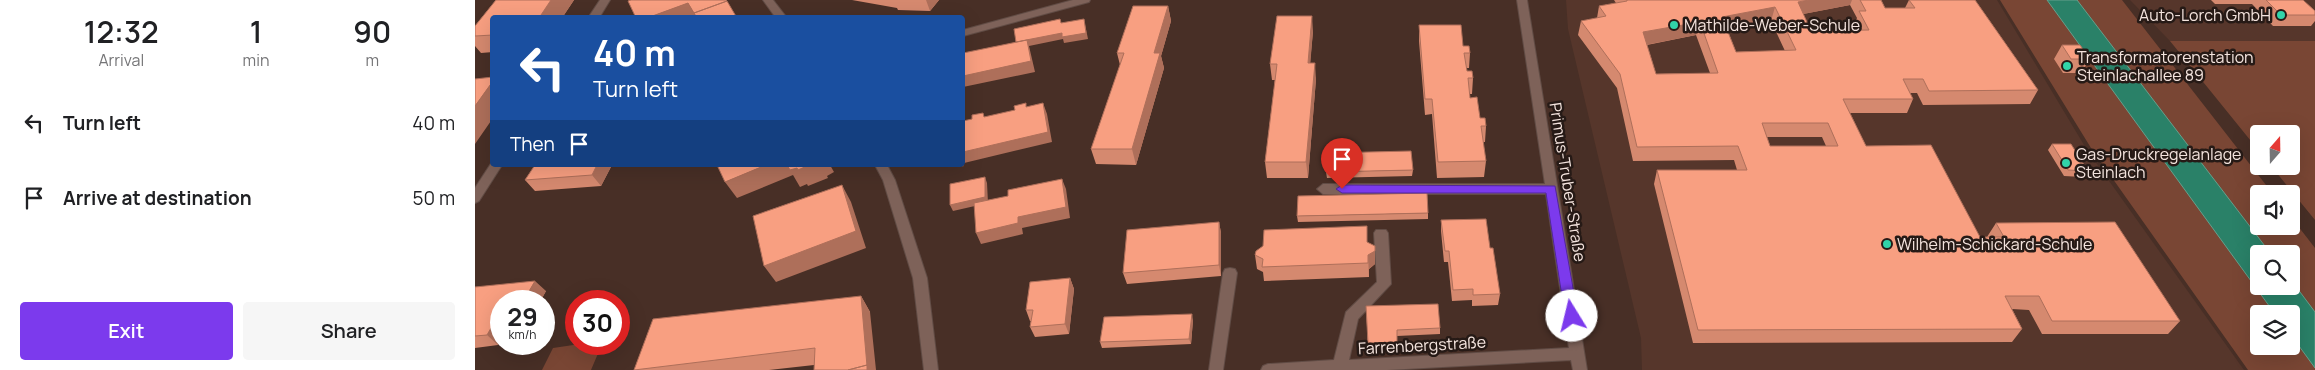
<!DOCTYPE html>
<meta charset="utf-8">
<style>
:root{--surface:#fff;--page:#f6f6f6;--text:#202124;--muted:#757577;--accent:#7c3aed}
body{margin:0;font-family:Manrope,sans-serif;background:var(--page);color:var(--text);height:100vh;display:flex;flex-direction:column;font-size:19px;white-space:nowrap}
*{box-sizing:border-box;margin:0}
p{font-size:16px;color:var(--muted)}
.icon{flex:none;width:28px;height:28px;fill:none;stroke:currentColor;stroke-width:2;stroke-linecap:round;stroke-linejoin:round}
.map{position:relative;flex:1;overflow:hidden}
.drawer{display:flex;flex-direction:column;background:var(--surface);width:475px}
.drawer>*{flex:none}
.banner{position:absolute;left:15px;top:15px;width:475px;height:152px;border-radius:5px;box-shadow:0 5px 20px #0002;background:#1a4fa0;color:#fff;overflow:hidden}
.needle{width:32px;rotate:20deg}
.controls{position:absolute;left:1775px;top:125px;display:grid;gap:10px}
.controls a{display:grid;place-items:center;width:50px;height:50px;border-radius:5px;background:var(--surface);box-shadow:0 5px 20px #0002;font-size:25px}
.speed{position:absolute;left:15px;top:290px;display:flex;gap:10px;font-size:25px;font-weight:700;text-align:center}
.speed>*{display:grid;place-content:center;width:65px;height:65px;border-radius:50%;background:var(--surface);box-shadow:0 5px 20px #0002;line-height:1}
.speed small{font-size:12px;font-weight:400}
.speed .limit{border:8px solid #d22;background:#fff;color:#111}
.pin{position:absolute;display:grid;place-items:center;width:42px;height:42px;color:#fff;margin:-51px -21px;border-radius:50% 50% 50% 0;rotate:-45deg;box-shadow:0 0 5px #0007}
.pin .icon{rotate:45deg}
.me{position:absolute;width:55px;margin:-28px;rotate:351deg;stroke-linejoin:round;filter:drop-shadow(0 0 4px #0008)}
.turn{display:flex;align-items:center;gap:18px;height:105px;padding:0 20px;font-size:22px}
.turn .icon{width:65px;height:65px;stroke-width:2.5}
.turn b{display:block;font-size:35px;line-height:42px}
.then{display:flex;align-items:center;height:48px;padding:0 20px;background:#0003;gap:10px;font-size:19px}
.eta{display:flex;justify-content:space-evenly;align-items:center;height:85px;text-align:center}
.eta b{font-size:30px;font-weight:600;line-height:35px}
.cta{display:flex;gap:10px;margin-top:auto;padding:10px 20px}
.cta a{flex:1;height:58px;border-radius:5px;background:var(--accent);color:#fff;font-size:20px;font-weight:600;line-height:58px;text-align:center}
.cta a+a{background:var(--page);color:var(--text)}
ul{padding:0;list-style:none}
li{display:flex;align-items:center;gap:15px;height:75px;padding:0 20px}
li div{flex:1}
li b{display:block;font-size:19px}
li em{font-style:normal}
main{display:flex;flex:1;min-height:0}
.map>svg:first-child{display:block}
</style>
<main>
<section class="drawer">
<div class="eta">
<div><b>12:32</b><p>Arrival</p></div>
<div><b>1</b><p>min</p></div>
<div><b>90</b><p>m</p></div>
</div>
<ul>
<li><svg class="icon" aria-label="left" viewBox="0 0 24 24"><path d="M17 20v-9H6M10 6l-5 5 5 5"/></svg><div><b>Turn left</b></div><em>40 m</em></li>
<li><svg class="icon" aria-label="arrive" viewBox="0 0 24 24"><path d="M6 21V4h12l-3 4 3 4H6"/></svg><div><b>Arrive at destination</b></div><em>50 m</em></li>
</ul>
<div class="cta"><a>Exit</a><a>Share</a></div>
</section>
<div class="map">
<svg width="1840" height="370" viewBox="0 0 1840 370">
<rect width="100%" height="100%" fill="#482f26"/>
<path fill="#56362b" d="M1091 0H1522L1612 150 1769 370H1167L1166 338 1093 29Z
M1655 0H1840V41H1695Z"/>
<path fill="#794634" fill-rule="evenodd" d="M1525 0H1647L1798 194H1784V226H1816V217L1840 248V370H1773L1616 148ZM1784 254H1816V286H1784ZM1784 314H1816V346H1784Z
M1695 41H1840V220L1796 166H1816V134H1784V151Z
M105 344H127L116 370H67L78 348Z"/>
<path fill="#2a8168" stroke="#679f8b" d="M1572 0H1602L1796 254H1784V286H1816V280L1840 312V368L1816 335V314H1800Z"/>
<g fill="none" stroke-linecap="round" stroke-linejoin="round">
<g stroke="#614c45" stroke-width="2">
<path id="minor" d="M125 0H135L124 18H113Z
M288 0H298L312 18H301Z
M598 0H615L614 2 488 36V30Z
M1042 0H1052L1112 370H1098L1096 360 912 370H786L788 366 793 364 859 360 871 312 902 282 899 233 901 230H911L913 233 916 284 883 319 874 360 1094 348 1071 194H848L842 189 848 184H1070Z
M17 162 18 165H27L4 201 0 203V188Z
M400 165H412L420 180 452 278 463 370H449L438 278 408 180Z
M755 268 760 269 762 273 748 370H734L748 273 750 269Z"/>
</g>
<use href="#minor" fill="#7e6259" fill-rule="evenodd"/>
</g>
<path fill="#d5896f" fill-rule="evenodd" d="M21 0H99L87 18H18V52L6 53 0 46V26Z
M377 0H464L455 11 423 10 422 8Z
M1139 0H1406L1410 8H1430L1434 0H1500L1563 90 1555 104 1448 105 1442 93H1435L1438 99 1432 113H1375L1391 146 1505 237H1512L1521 223 1705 321 1693 334H1567L1554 310 1537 309 1547 329 1537 342 1218 343 1179 184 1182 170H1262L1259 160 1158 161 1142 88 1103 35 1106 21 1122 18 1124 6 1141 3ZM1375 5 1382 18 1379 25 1382 31H1336L1328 14ZM1296 21 1310 51 1261 52 1252 29ZM1221 35 1235 73 1181 74 1172 45ZM1292 137H1347L1351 146H1295Z
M1736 0H1828L1840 11V21L1836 26H1798L1777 4H1740Z
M693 6 696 21 686 56 689 68 661 165 621 164 616 149 645 65 642 53Z
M944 25 988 46 995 53 994 68H991L992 71 998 78 997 94H995V98L1005 118 1011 126 1010 142H1008L1011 161 1009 177 962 178 957 114 950 115 944 41Z
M838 31 835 63 841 79 833 178H792L790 162 800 80H797L795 64Z
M1587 45 1615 59 1606 73H1588L1579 59Z
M1577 144 1613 171 1608 177 1589 176 1573 150Z
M60 165H137L126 186 60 191 50 180Z
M938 170 937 176 852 178 851 172Z
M953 213V219L823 222 822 216Z
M966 220 1015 248 1025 294 1023 305 997 306V300L977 301 973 262H969L966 231Z
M744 222 746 233V276L652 284 648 273Z
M892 242 900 264 894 269V277L789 281 788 272 782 269 780 255Z
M595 278 599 289 594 334 560 337 555 327 556 321H555L551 310Z
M0 287 71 291 66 300 68 301H26V340L23 345 0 348Z
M386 296 395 312 339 365 294 370H159Z
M891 306 965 328V334L922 336V347L893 349Z
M718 320 716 344 627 348 625 342Z"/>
<path fill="#ae6f5a" d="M76 0H99L87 18H64Z
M451 0H464L455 11Z
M1334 0H1377L1375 5 1318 16 1323 2Z
M213 3 222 18H172Z
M693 6 696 21 686 56 689 68 661 165 657 149 679 53Z
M1300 7 1296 21 1243 31 1247 17Z
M837 16 838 31 834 79 833 63Z
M609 19 613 39 589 43 588 39 554 46 560 72 488 87V76L552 40Z
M1225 22 1221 35 1165 46 1168 32Z
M840 63 841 79 833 178 831 162Z
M18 81V118L0 144V106Z
M568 103 572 114 577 142 489 163 488 167 487 165H488V152Z
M122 165H137L126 186 117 175Z
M291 165H355L359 172 352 176 353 178 333 186 332 184 325 187 318 175 262 198 250 182Z
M510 177 512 183 513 203 478 211 475 205Z
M587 179 591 189 595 218 547 228 548 234 506 244 501 233 543 217Z
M367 185 376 202 391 248 301 282 289 266Z
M744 222 746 233V276L744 265Z
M900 246V264L894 269V277L893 255Z
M595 278 599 289 594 334 590 324Z
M60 281 71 291 66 300 68 301H55L53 293Z
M386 296 395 312 401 370H378Z
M717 314 718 320 716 344 714 339Z
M16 328 26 338V340L23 345 12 335Z"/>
<path fill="#f89f81" stroke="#ae6f5a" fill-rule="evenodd" d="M21 0H76L64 18H18V35L0 36V26Z
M156 0H251L252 1 219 13 213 3 172 18H161L153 1Z
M1152 0H1334L1323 2 1336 31 1394 30 1384 11H1391L1385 0H1406L1410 8H1440L1434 0H1500L1563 90 1454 91 1448 79H1428L1438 99H1368L1391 146 1456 145 1505 237H1529L1521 223 1640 222 1705 321H1577L1564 296H1530L1547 329 1223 330 1182 170H1272L1263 146 1162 147 1145 74 1106 21 1131 16 1124 6 1152 1ZM1300 7 1321 50 1261 52 1247 17ZM1225 22 1243 73 1181 74 1168 32ZM1287 123H1353L1363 146H1295Z
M1791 0H1828L1840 11V15H1806Z
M252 1 262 18H222L219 13Z
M658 6H693L679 53H685L657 149H616L649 53H642Z
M802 16H837L833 63H840L831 162H790L802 64H795Z
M585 19 586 23 609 19 611 33 587 37V33L541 42 539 29Z
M944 25H986L988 46H994L995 53H989L992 71H997L998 78H993L995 98 1002 97 1005 118H1010L1011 126H1006L1011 161 963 162 957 99H950Z
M552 40 556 61 488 76V53Z
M1587 45H1605L1615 59H1596Z
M18 77V81L0 106V79Z
M551 103V107L568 103 573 132 488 152V121L497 119V115L508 113 509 117 540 110 539 106Z
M1577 144H1596L1613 171 1593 170Z
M936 151 938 170 851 172 852 153Z
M60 165H122L117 175 50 180Z
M242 165H291L250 182Z
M312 165H334L323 170 322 168 315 170Z
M510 177V197L475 205V184Z
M587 179 591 207 543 217V223L501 233 499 203 533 196V190Z
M367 185 381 231 289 266 278 216Z
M952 193 953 213 822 216 823 196Z
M1011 219 1015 248H1018L1025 294 998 295V289L978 290 974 251H970L966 220Z
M744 222V265L648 273 652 230Z
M892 226V242L900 246V251L893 255V263L787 267 788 259 780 255 781 251 788 246 789 230Z
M595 278 590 324 555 327 558 310H551L555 282Z
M60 281 53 293H60L55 301H26V327L16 328 12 335 0 336V287Z
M386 296 392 366V365L373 370H339L340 348 159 370 178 319Z
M963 304 965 328 922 330V342L893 343 891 306Z
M717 314 714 339 625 342 629 317Z
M392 365V370H373Z"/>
<path fill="#7c3aed" stroke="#51269a" d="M867 185 1080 186 1103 316 1101 320H1092L1090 316 1071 193H867L861 189Z"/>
<g fill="#31d4a9" stroke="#261a16" stroke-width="2">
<circle cx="1806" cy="15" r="5"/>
<circle cx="1199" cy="25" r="5"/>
<circle cx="1592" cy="66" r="5"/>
<circle cx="1591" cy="163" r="5"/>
<circle cx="1412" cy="244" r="5"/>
</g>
<g text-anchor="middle" stroke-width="5" stroke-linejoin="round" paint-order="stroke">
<g font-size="16" fill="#f4e4de" stroke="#261a16" text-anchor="start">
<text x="1796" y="21" text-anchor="end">Auto-Lorch GmbH</text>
<text x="1209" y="31">Mathilde-Weber-Schule</text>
<text x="1602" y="63">Transformatorenstation<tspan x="1602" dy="18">Steinlachallee 89</tspan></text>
<text x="1601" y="160">Gas-Druckregelanlage<tspan x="1601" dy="18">Steinlach</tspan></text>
<text x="1422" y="250">Wilhelm-Schickard-Schule</text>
</g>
<g font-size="16" fill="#f4e4de" stroke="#261a16">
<text transform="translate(1093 182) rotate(81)" y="6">Primus-Truber-Straße</text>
<text transform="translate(947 345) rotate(-3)" y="6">Farrenbergstraße</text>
</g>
</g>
</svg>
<div class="controls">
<a><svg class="needle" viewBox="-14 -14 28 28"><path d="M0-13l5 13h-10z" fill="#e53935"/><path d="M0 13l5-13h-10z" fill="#757577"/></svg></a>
<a><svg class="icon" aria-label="sound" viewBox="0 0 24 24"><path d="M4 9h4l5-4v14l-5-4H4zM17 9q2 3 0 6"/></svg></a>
<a><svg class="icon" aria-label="search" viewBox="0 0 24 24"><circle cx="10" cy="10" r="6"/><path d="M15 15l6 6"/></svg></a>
<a><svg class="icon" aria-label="layers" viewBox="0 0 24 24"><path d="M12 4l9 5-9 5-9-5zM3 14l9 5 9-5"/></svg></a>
</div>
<div class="speed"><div>29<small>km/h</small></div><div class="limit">30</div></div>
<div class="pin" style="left:867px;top:189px;background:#d93025"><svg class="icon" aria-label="arrive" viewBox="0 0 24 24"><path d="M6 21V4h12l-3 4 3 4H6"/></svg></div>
<svg class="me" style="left:1097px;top:316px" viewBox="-20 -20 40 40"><circle r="19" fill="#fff"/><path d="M0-13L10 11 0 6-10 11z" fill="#7c3aed"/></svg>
<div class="banner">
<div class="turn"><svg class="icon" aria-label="left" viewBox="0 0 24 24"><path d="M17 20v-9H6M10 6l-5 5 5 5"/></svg><div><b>40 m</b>Turn left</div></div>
<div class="then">Then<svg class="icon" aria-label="arrive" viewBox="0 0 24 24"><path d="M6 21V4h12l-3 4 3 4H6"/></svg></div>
</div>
</div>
</main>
